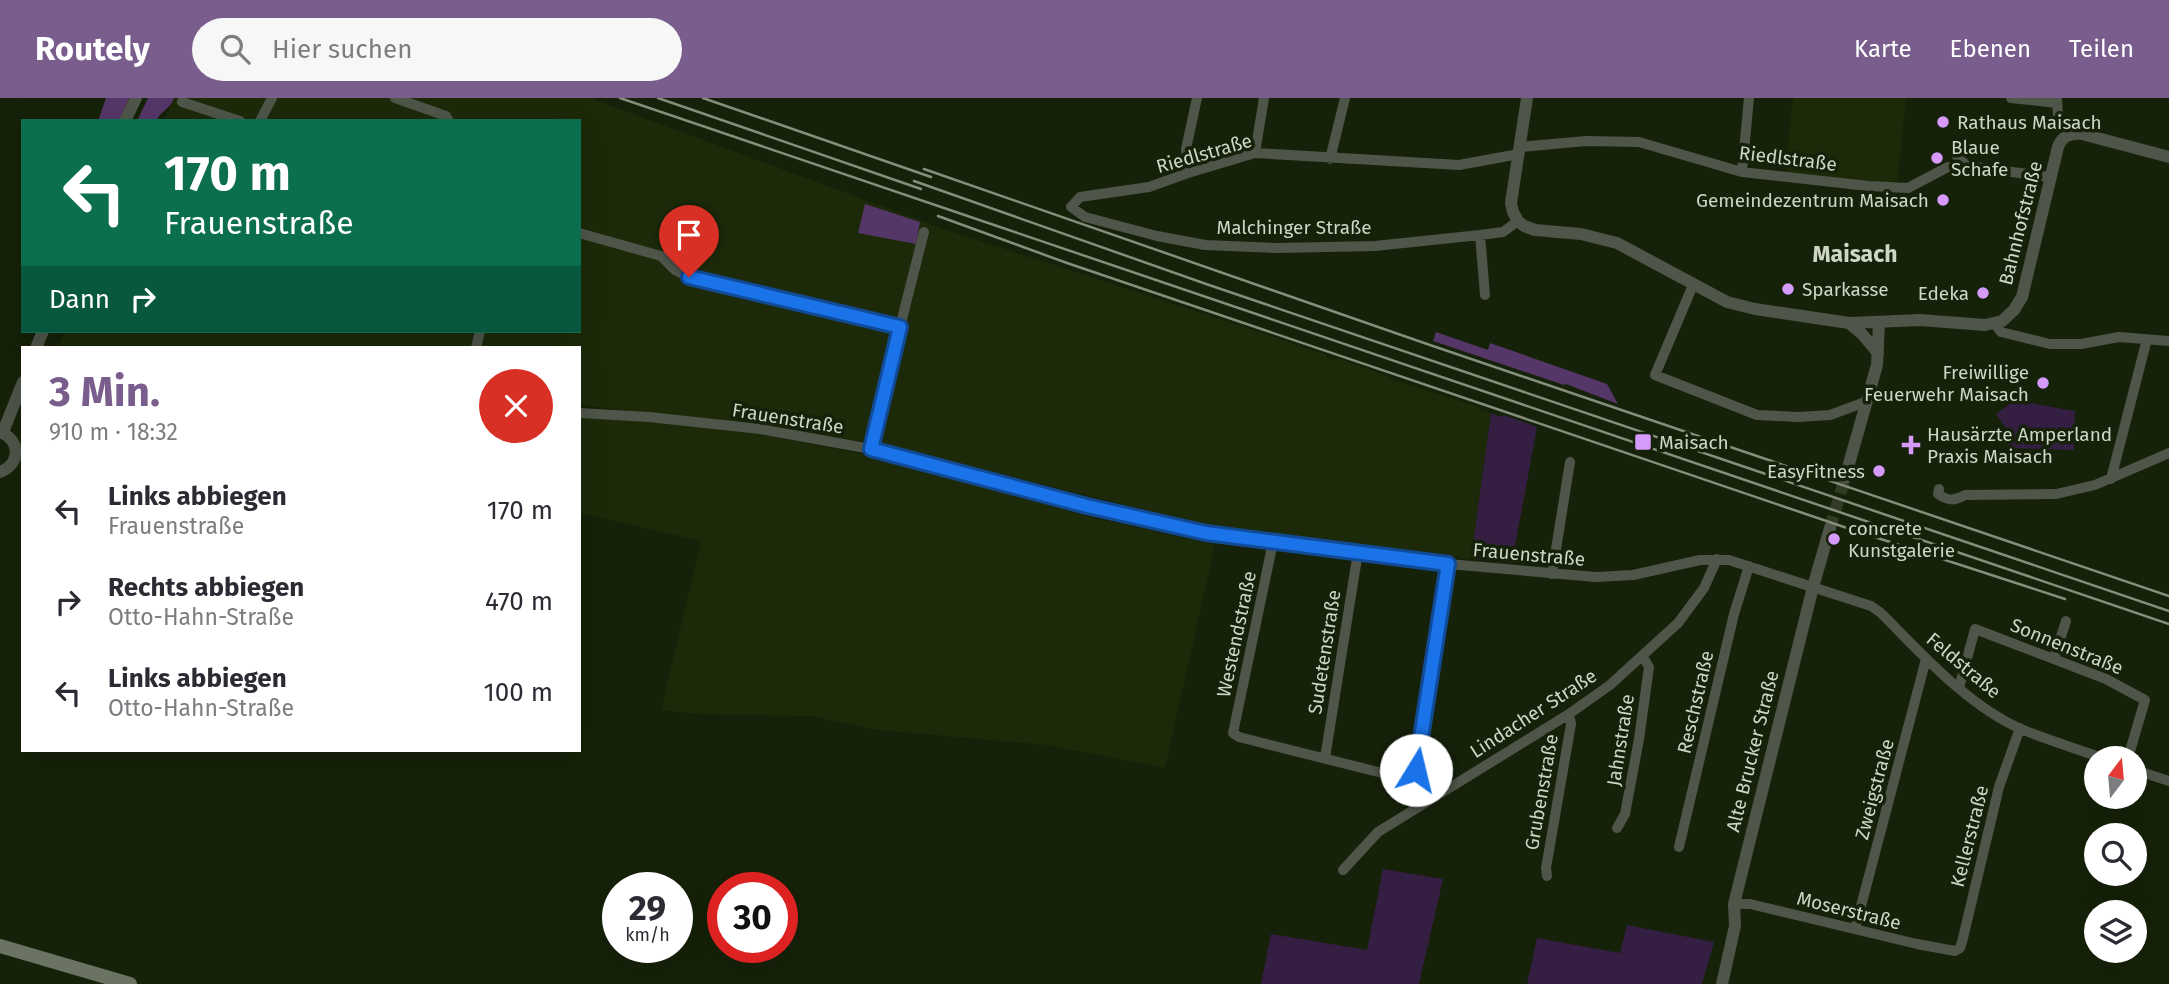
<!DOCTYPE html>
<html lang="de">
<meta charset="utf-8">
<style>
:root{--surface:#fff;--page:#f7f7f7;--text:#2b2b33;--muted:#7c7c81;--accent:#785d8d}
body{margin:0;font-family:"Fira Sans",sans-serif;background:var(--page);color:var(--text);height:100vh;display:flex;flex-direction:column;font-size:26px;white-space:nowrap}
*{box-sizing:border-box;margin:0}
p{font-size:23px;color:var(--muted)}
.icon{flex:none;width:38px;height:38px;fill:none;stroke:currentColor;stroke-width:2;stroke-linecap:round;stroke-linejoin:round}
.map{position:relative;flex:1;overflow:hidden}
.panel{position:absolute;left:21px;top:248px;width:560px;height:406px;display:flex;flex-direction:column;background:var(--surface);border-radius:0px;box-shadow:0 7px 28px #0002}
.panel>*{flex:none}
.hud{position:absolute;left:21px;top:21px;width:560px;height:214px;border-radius:0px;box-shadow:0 7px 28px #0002;background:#0b6e4f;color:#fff;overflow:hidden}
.needle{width:46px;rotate:16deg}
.buttons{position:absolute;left:2084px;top:648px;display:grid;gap:14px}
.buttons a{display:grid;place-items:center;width:63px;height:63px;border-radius:50%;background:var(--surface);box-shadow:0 7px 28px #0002;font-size:35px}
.speed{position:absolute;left:602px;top:774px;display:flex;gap:14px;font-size:35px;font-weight:700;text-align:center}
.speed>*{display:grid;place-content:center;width:91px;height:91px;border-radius:50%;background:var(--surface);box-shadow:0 7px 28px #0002;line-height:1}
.speed small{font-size:18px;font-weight:400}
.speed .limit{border:10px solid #d22;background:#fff;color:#111}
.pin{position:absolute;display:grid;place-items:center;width:60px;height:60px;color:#fff;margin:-72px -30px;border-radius:50% 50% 50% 0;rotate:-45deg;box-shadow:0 0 7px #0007}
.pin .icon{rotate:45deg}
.me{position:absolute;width:77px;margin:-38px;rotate:9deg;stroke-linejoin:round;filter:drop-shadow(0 0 5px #0008)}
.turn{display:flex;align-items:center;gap:24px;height:147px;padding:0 28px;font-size:32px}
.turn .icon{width:91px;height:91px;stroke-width:2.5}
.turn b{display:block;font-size:49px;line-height:60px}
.then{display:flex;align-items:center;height:66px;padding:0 28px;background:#0003;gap:14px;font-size:26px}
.round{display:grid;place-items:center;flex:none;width:74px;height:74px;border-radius:37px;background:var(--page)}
.summary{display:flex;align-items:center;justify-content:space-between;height:119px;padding:0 28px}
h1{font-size:42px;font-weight:700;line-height:52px;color:var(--accent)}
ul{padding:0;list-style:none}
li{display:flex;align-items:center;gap:21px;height:91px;padding:0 28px}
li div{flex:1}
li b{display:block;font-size:26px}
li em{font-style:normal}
header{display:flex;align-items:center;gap:42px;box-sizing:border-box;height:98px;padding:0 35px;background:var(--accent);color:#fff}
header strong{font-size:33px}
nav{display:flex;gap:38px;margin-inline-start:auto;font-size:24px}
.search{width:490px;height:63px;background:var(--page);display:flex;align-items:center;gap:18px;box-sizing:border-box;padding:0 24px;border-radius:38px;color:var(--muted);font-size:26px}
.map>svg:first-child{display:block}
</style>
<header>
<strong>Routely</strong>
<div class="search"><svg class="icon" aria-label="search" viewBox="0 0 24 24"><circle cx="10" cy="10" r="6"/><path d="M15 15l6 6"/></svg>Hier suchen</div>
<nav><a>Karte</a><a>Ebenen</a><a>Teilen</a></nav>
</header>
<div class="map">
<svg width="2169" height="886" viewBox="0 0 2169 886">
<rect width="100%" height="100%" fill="#162109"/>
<path fill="#1c2a0a" d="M174 0H456L454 8 457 0H590L944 131 1247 230 1326 257 1328 260 1334 262 1337 260 1390 279 1391 281 1479 309 1480 312 1491 315 1471 461 1212 428 879 346 759 327 579 307V250H57L65 233H579V23H164Z
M1793 0H1906L1897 85 1893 86 1785 76Z
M579 320 656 324 759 336 877 359 1090 419 1215 447 1165 670 1047 647 879 632 810 618 699 616 661 612 701 443 579 415Z"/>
<path fill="#341e41" d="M2024 304 2075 313 2074 352 2008 350V333L1996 316 2011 305Z
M1491 315 1501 319 1504 317 1537 329 1512 465 1471 461Z
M1383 771 1443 781 1419 886H1261L1271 836 1367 852Z
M1627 827 1714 844 1702 886H1527L1537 840 1620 855Z"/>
<path fill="#553668" d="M106 0H129L119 23H98Z
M148 0H174C171 10 161 13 156 23H137Z
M865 106 920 124 916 146 858 135Z
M1436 234 1488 252 1490 245 1607 286 1618 306 1566 286 1564 287 1433 243Z"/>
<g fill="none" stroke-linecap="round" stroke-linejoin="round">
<path stroke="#323c25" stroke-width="12" stroke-dasharray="12 6" stroke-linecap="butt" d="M1830 430 1845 380"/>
<path stroke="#4f5549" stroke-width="10" d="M395 0 446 18 449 23
M2011 0 2057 5
M2057 1 2058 19 2070 36
M182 4 240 23
M260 23 272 0
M1520 49 1586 43 1639 44 1742 74 1868 88 1908 90 1948 69 1967 68 2050 79
M1255 55 1264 0
M1956 57 1967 68
M1330 61 1345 0
M1742 74 1749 0
M1188 75 1186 51 1197 0
M1518 123 1503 134 1480 137 1375 148 1278 150 1205 147 1157 138 1085 119 1071 109 1080 99 1149 89 1188 75 1255 55 1459 67 1519 56
M579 135 661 158 675 172 689 179 900 229 871 351
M1480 137 1485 197
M1693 187 1655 277 1757 317 1798 319 1830 317 1868 303
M1994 225 2001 234 2050 246H2081L2119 239 2169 243
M900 229 924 134
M476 250 480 233
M579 315 649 319 760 331 871 351 1154 424 1225 439 1448 466 1596 479 1633 477 1700 462H1729L1871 508 1881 515C1921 555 1968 608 2021 631 2047 642 2075 650 2102 660
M2111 381 2147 241
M1939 391 1938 396C1948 403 1954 403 1965 397L2056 396 2095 387 2169 355
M1273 444 1233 635 1239 639 1410 682
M1552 476 1570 364
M2054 560 2066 523
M1959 590 1975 531 2106 581 2145 602 2128 660
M1325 660 1358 454
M2135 672 2169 683
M1421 706 1410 682 1416 672 1448 466
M1617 730 1625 716 1639 641 1649 569 1643 559
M1679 749 1734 516 1749 468
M1343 772 1378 734 1569 616 1610 587 1678 525 1704 490 1717 461
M1547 778 1546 770 1571 626 1569 616
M1734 806H1750L1917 846 1955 853 1960 850 1962 844 1999 689 2020 630
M1855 831 1926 561"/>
<path stroke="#4f5549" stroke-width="12" d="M1527 0 1511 105 1513 114 1518 123 1524 128 1535 132 1581 136 1617 145 1727 204 1755 211 1849 225 1920 222 1985 227 2002 223 2014 212 2022 199 2058 49C2062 38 2070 35 2082 36L2169 59
M125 23 136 0
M1850 226 1862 236 1878 255
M36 250 43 233
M0 334C21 342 21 366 0 374
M3 334 23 284
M1845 380 1877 267 1879 225
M1722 886 1735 828 1734 806 1813 489 1830 430"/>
<path stroke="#6b7462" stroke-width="14" d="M0 848 130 886"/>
<path stroke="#858e7b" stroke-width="2.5" d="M620 0 2169 526
M658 0 921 91
M703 0 931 79
M924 71 1427 246 2169 498
M914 83 1209 187 2169 513
M938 118 1067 165 1847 430 2065 501"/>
</g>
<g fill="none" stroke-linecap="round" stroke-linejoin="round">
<g stroke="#114b97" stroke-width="18">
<path id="route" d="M689 179 900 229 871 351 1087 408 1206 435 1448 466 1416 672"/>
</g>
<use href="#route" stroke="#1a73e8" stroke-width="12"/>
</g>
<g fill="#d69bfa" stroke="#162109" stroke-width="2.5">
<circle cx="1943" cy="24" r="7"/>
<circle cx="1937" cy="60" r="7"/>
<circle cx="1943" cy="102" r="7"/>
<circle cx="1788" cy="191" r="7"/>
<circle cx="1983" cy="195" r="7"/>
<circle cx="2043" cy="285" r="7"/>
<rect x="1634" y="335" width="18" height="18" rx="3.5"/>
<path d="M1907.5 336.5h7v7h7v7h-7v7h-7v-7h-7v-7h7z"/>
<circle cx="1879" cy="373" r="7"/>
<circle cx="1834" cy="441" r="7"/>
</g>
<g text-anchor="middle" stroke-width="7" stroke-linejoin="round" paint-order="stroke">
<g font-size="19" fill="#ced6c6" stroke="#162109" text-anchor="start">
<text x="1957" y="31">Rathaus Maisach</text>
<text x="1951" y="56">Blaue<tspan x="1951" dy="22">Schafe</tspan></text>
<text x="1929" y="109" text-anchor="end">Gemeindezentrum Maisach</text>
<text x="1802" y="198">Sparkasse</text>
<text x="1969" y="202" text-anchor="end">Edeka</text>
<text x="2029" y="281" text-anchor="end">Freiwillige<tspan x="2029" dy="22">Feuerwehr Maisach</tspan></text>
<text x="1927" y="343">Hausärzte Amperland<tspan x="1927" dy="22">Praxis Maisach</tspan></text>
<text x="1659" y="351">Maisach</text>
<text x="1865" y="380" text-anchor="end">EasyFitness</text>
<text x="1848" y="437">concrete<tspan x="1848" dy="22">Kunstgalerie</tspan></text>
</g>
<g font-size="19" fill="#ced6c6" stroke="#162109">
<text transform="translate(1204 55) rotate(-16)" y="7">Riedlstraße</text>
<text transform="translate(1788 60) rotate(7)" y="7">Riedlstraße</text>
<text transform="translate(2020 125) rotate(-76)" y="7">Bahnhofstraße</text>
<text x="1294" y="136">Malchinger Straße</text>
<text transform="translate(788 320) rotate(9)" y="7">Frauenstraße</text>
<text transform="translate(1529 456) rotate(5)" y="7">Frauenstraße</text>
<text transform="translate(1236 536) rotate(-78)" y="7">Westendstraße</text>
<text transform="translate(2067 548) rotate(22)" y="7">Sonnenstraße</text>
<text transform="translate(1324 554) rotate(-81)" y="7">Sudetenstraße</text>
<text transform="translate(1964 567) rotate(40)" y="7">Feldstraße</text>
<text transform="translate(1695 604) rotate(-77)" y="7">Reschstraße</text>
<text transform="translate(1533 615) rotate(-33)" y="7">Lindacher Straße</text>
<text transform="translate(1620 642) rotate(-81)" y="7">Jahnstraße</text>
<text transform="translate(1752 653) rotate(-76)" y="7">Alte Brucker Straße</text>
<text transform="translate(1874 691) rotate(-75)" y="7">Zweigstraße</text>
<text transform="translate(1541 694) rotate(-80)" y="7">Grubenstraße</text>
<text transform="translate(1969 738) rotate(-76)" y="7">Kellerstraße</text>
<text transform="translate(1849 812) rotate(14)" y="7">Moserstraße</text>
</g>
<g font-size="23" font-weight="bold" fill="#ced6c6" stroke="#162109">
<text x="1855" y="164">Maisach</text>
</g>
</g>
</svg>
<div class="buttons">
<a><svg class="needle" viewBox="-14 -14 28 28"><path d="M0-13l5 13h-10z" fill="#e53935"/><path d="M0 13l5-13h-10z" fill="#7c7c81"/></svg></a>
<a><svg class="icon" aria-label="search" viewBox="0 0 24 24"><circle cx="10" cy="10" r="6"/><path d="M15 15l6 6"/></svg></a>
<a><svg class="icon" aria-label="layers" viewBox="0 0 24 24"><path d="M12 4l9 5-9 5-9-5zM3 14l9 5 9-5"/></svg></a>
</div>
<div class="speed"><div>29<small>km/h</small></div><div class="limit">30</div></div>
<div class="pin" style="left:689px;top:179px;background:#d93025"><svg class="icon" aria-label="arrive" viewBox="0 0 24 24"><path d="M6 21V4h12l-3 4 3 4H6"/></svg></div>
<svg class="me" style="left:1416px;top:672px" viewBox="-20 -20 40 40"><circle r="19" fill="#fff"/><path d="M0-13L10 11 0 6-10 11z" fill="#1a73e8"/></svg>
<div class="hud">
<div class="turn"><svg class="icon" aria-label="left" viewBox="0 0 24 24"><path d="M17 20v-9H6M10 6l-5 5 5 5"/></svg><div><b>170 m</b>Frauenstraße</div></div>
<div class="then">Dann<svg class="icon" aria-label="right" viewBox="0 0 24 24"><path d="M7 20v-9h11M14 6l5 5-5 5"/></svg></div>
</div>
<section class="panel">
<div class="summary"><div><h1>3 Min.</h1><p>910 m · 18:32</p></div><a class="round" style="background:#d93025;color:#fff"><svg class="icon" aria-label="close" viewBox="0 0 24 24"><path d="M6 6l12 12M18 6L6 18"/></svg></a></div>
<ul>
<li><svg class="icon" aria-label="left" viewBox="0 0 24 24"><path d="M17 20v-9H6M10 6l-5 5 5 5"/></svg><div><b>Links abbiegen</b><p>Frauenstraße</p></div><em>170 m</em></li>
<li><svg class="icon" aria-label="right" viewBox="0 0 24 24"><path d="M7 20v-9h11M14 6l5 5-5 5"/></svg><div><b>Rechts abbiegen</b><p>Otto-Hahn-Straße</p></div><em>470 m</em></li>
<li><svg class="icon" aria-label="left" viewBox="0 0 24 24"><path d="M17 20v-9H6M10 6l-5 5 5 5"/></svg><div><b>Links abbiegen</b><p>Otto-Hahn-Straße</p></div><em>100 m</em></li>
</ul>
</section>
</div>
